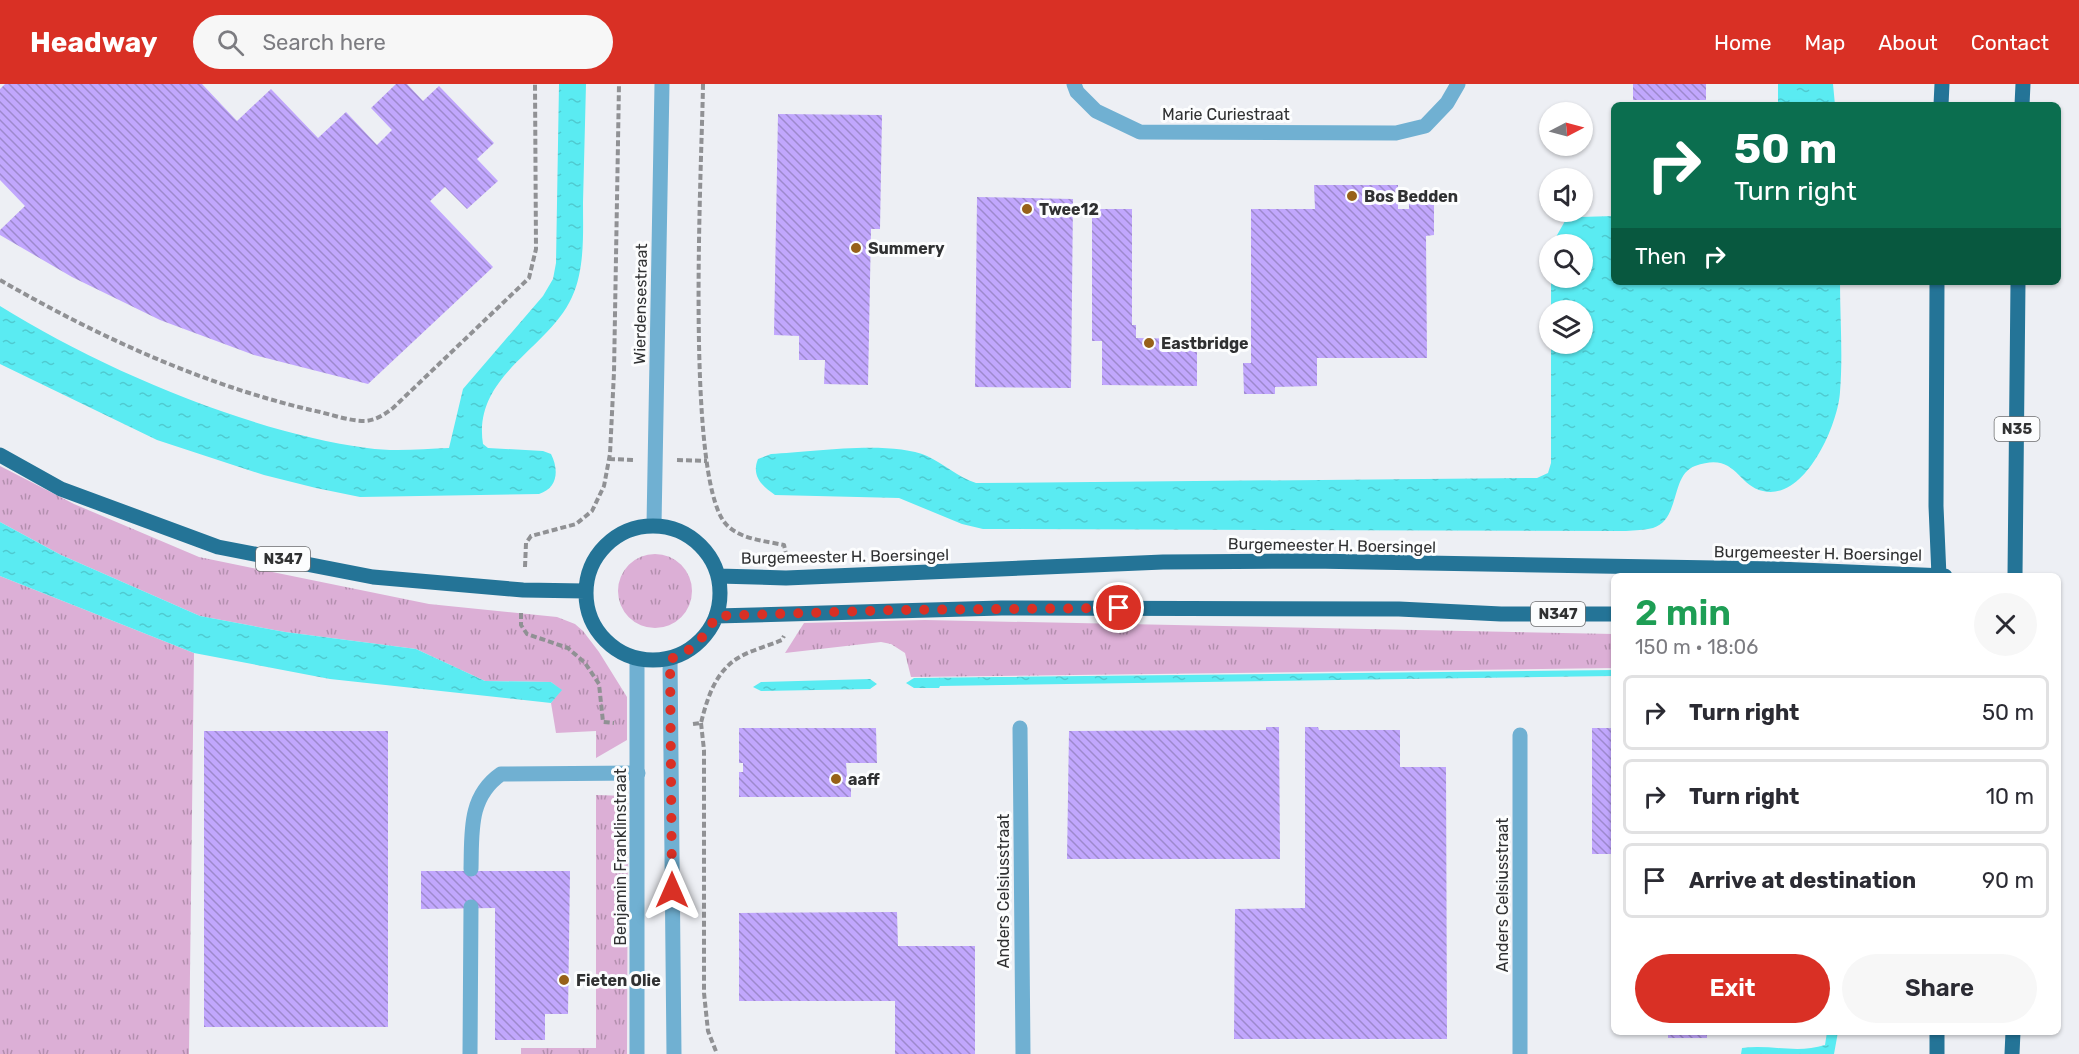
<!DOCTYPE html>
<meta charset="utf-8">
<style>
:root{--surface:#fff;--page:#f7f7f7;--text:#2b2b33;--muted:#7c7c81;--line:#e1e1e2;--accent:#d93025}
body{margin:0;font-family:Rubik,sans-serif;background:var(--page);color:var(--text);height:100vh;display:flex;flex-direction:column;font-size:22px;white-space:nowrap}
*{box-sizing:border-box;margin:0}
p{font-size:20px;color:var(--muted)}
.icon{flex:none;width:33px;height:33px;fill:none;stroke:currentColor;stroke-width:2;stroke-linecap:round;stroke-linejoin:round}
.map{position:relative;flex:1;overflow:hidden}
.side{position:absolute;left:1611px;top:489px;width:450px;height:462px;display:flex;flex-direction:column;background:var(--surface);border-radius:9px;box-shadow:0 2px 4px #0004}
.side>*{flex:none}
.hud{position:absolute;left:1611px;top:18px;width:450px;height:183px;border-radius:9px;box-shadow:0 2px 4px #0004;background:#0b6e4f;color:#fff;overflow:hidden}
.needle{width:39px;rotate:84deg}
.fabs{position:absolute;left:1539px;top:18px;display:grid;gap:12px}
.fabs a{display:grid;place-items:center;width:54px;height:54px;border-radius:50%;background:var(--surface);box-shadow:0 2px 4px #0004;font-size:30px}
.pin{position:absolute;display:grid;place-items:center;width:51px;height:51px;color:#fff;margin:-26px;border:3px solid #fff;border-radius:50%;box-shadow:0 2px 6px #0007}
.me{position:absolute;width:66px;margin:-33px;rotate:0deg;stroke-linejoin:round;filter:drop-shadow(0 0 4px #0008)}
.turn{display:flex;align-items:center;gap:21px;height:126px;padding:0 24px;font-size:27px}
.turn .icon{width:78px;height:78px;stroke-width:2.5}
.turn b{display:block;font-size:42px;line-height:51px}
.then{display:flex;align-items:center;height:57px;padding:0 24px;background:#0003;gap:12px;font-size:22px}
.round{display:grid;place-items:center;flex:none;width:63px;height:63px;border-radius:32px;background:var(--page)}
.headline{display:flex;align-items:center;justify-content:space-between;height:102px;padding:0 24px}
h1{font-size:36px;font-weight:600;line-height:45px;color:#1e9e55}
.action{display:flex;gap:12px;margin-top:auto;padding:12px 24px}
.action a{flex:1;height:69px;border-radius:36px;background:var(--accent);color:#fff;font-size:24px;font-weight:600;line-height:69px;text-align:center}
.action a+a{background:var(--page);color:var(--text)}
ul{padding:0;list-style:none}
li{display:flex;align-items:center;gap:18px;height:75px;margin:0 12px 9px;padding:0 12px;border:3px solid var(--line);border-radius:9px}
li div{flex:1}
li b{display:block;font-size:22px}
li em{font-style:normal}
header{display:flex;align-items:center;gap:36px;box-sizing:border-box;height:84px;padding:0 30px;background:var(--accent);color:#fff}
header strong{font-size:28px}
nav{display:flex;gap:33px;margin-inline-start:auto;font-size:21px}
.search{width:420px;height:54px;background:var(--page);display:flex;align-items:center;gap:15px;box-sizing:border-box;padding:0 21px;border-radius:33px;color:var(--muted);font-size:22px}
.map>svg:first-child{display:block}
</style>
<header>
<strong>Headway</strong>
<div class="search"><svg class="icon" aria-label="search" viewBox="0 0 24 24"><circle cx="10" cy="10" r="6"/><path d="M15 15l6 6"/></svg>Search here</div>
<nav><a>Home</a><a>Map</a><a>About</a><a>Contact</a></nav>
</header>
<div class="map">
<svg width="2079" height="970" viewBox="0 0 2079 970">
<defs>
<pattern id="grass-tufts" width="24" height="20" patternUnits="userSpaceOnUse" patternTransform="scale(1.5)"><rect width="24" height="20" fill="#dcafd6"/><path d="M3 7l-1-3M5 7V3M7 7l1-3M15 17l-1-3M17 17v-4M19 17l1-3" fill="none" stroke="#b38fae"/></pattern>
<pattern id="water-ripples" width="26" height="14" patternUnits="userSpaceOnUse" patternTransform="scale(1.5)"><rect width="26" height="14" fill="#5aebf2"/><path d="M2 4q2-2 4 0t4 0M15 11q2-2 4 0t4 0" fill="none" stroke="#4fcad0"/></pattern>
<pattern id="building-back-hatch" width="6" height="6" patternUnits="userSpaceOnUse" patternTransform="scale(1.5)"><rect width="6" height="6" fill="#c1a7fd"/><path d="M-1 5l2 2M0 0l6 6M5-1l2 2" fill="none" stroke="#9d89cd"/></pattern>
</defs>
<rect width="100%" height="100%" fill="#edeff4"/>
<path fill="url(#grass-tufts)" d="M0 382 74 420 199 473 429 520 557 533 575 540 583 547 599 568 627 613V656L596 674V647L556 649 551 619 561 606 551 598 485 597 416 565 285 548 200 532 61 471 0 438Z
M618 507a37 37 0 1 1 74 0a37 37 0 1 1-74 0Z
M0 492 194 569 189 970H0Z
M925 536 1614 550V584L911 593 905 569 891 560 881 558 785 569 804 539Z
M596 711 628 712 627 970H521V964H596Z"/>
<path fill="url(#water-ripples)" d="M559 0H586C585 40 584 79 583 119 583 149 585 185 572 213 549 265 472 291 483 360L488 364 543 367 551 370C559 386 558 404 539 410L360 413 316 404 264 391 157 356 0 280V222C101 285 249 348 367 364 394 368 422 365 449 364L463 305 543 212 553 195 556 179Z
M1778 0H1833L1835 21H1778Z
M1614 132V198H1840C1840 234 1843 272 1840 308 1838 341 1805 417 1763 407 1736 401 1736 367 1695 382 1670 391 1681 435 1653 444 1645 446 1635 446 1626 447L983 445 962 440 899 414 775 411C762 402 751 392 758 375L771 370C812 368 890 356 927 372 944 380 958 393 976 399L1537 394 1548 389 1551 379V260H1582V226H1551V194H1582V160H1552L1565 137 1580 133Z
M0 438 61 471 200 532 285 548 416 565 485 597 551 598 562 606 551 619 330 595 194 569 0 492Z
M1614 586V592L940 602 939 604H914L906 599 914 594Z
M870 595 877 600 870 605 761 607 753 603 761 598Z
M1827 948H1838L1834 970H1741L1742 964C1770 960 1797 970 1825 961Z"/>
<path fill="url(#building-back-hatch)" d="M5 0H202L237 37 271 5 318 54 346 28 377 61 392 46 371 24 396 0H407L423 17 439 2 494 59 477 75 498 97 467 125 445 103 430 117 493 183 368 300 254 271 160 236 72 193 0 151V146L25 122 0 96V5Z
M1633 0H1706V16H1633Z
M778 30 882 31 880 145H871L868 301 824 300 825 276H799V252L774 251Z
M1314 101H1398V125H1409V118L1434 117V151L1426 152 1427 274H1317V302L1275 303V310H1244L1243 279H1251V125H1315Z
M977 113 1073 115 1071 304 975 303Z
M1092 125H1132V241H1136V254L1197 255V302L1102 301V257H1092Z
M1266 643H1279L1280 775H1067L1069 647 1266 646Z
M1305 643H1318L1319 646H1400V683H1446L1447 955H1234L1235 825 1305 824Z
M739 644H876L877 679H846L847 691H851V713H739V688H743V679H739Z
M1592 644H1614V770H1592Z
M204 647H388V943H204Z
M421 787H570L568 930H545V956H495V824L421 825Z
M897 828 898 862H975V970H895V917H739V829Z
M1668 948H1707V954H1668Z"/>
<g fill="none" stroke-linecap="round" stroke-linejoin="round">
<path stroke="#909194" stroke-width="4" stroke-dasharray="6 3" stroke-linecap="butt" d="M703 0C702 77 685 390 725 439 738 455 765 457 784 461L786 470
M0 196C97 252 201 300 311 326 328 329 347 337 365 337 376 336 384 331 393 324L529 194 536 165 535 0
M609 375 634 376
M677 376 707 377
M525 483 526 459 531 452 576 440 592 427 604 402 610 370 614 288 619 0
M521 529V541L527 550 568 564 585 579 599 600 603 638 614 639
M701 639 704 666V909L708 947 717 970
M693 640 701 639C707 615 715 588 738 574 751 566 768 562 782 556L784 552"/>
<path stroke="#70b0d2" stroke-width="15" d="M471 785C472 749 468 713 501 690L638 689
M470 970 471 823"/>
<path stroke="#70b0d2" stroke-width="15" d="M1074 0 1077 8 1096 27 1140 48 1396 49 1425 42 1447 19 1458 0
M637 575V970
M670 575 674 970
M1020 644 1023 970
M1520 651V970"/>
<path stroke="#70b0d2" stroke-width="15" d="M654 441 662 0"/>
<path stroke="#247497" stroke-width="15" d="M1941 21 1942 0
M2022 21 2023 0
M1937 198 1936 422 1939 492
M0 371 61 405 218 463 373 493 523 506 585 507
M586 509a67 67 0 1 1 134 0a67 67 0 1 1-134 0Z
M718 492 786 494 1163 478 1311 477 1776 485 1945 492
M2015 492 2018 198
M716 532 1001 524 1399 525 1501 530H1614
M1937 970V948
M2012 970 2013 948"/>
</g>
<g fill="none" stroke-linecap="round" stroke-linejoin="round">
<path stroke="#d93025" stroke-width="10" stroke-dasharray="0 18" d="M672 806 670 575C692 568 706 552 716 532L897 526 1119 524"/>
</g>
<g fill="#976119" stroke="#fcfdfe" stroke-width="2">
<circle cx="1352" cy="112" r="6"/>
<circle cx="1027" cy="125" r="6"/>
<circle cx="856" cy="164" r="6"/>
<circle cx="1149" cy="259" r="6"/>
<circle cx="836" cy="695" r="6"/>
<circle cx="564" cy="896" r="6"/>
</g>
<g text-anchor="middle" stroke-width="6" stroke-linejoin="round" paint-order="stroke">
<g fill="#fcfdfe" stroke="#6d6e6f" stroke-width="1.5">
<rect x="1994.5" y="333" width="45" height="24" rx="4.5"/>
<rect x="256" y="463" width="54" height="24" rx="4.5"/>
<rect x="1531" y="518" width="54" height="24" rx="4.5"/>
</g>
<g font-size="15" font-weight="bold" fill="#303132">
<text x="2017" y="350">N35</text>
<text x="283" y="480">N347</text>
<text x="1558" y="535">N347</text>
</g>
<g font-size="16" fill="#303132" stroke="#fcfdfe">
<text x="1226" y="36">Marie Curiestraat</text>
<text transform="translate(640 220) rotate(-89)" y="6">Wierdensestraat</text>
<text transform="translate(1332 461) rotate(1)" y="6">Burgemeester H. Boersingel</text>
<text transform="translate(1818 469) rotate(1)" y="6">Burgemeester H. Boersingel</text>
<text transform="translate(845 472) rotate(-1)" y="6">Burgemeester H. Boersingel</text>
<text transform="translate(620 773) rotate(-90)" y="6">Benjamin Franklinstraat</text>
<text transform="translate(1003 807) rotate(-90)" y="6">Anders Celsiusstraat</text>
<text transform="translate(1502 811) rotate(-90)" y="6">Anders Celsiusstraat</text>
</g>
<g font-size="16" font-weight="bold" fill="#303132" stroke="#fcfdfe" text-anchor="start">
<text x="1364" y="118">Bos Bedden</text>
<text x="1039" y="131">Twee12</text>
<text x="868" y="170">Summery</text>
<text x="1161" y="265">Eastbridge</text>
<text x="848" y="701">aaff</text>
<text x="576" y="902">Fieten Olie</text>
</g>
</g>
</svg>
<div class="fabs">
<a><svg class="needle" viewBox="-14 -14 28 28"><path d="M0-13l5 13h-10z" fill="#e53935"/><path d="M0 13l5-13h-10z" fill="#7c7c81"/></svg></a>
<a><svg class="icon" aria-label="sound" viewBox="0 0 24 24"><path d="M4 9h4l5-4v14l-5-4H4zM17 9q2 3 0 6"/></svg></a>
<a><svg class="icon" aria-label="search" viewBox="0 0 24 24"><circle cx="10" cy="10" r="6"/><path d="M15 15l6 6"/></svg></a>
<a><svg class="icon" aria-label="layers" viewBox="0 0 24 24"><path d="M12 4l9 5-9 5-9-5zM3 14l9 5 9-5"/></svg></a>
</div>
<div class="pin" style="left:1119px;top:524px;background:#d93025"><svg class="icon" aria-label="arrive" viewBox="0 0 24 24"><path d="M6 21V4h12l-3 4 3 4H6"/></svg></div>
<svg class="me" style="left:672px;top:806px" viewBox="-20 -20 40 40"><path d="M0-17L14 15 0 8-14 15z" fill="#d93025" stroke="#fff" stroke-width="4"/></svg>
<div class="hud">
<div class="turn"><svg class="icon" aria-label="right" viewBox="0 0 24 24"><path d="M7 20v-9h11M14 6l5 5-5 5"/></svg><div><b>50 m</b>Turn right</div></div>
<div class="then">Then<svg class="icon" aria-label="right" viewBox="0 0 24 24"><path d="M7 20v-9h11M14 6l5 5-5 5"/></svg></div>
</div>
<section class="side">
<div class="headline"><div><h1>2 min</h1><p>150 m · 18:06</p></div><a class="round"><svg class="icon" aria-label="close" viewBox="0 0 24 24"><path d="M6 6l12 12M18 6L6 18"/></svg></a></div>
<ul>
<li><svg class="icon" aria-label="right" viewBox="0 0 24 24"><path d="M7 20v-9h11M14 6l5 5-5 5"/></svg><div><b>Turn right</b></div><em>50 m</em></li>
<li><svg class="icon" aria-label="right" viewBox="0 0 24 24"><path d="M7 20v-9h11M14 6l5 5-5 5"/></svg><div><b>Turn right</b></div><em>10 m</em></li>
<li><svg class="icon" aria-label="arrive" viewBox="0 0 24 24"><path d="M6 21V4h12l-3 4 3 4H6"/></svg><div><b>Arrive at destination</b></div><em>90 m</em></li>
</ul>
<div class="action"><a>Exit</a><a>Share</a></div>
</section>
</div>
